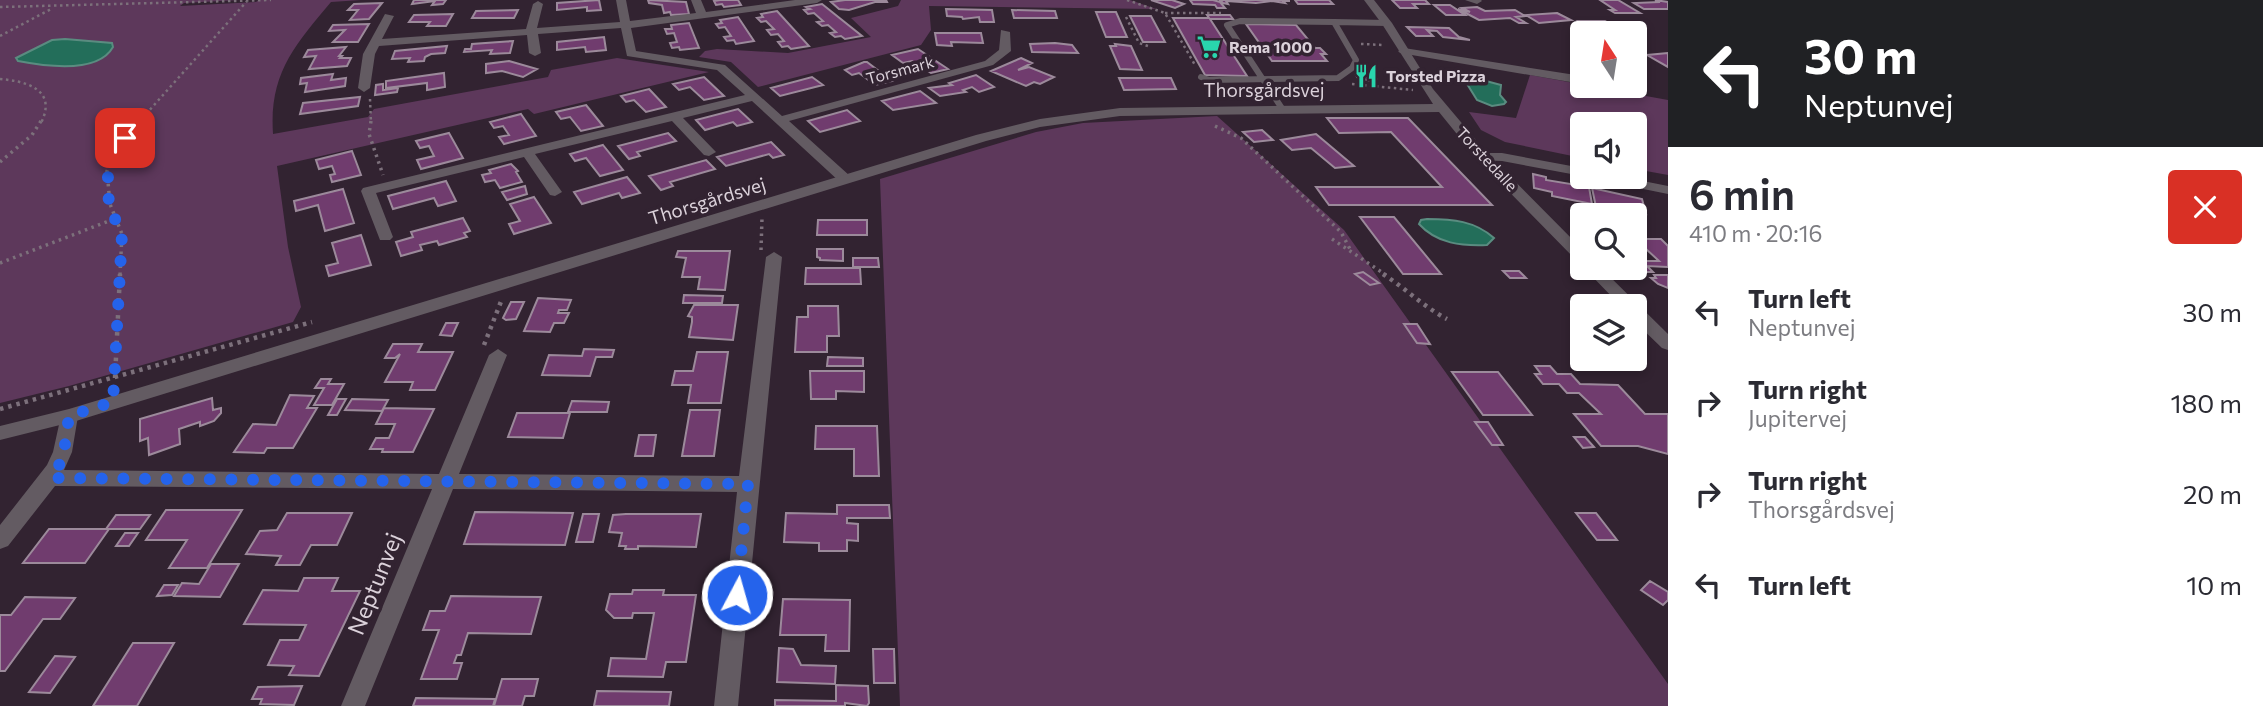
<!DOCTYPE html>
<meta charset="utf-8">
<style>
:root{--surface:#fff;--page:#f2f2f3;--text:#2b2b33;--muted:#7c7c81}
body{margin:0;font-family:Commissioner,sans-serif;background:var(--page);color:var(--text);height:100vh;display:flex;flex-direction:column;font-size:26px;white-space:nowrap}
*{box-sizing:border-box;margin:0}
p{font-size:23px;color:var(--muted)}
.icon{flex:none;width:38px;height:38px;fill:none;stroke:currentColor;stroke-width:2;stroke-linecap:round;stroke-linejoin:round}
.map{position:relative;flex:1;overflow:hidden}
.drawer{display:flex;flex-direction:column;background:var(--surface);width:595px}
.drawer>*{flex:none}
.top-card{background:#202124;color:#fff;overflow:hidden}
.needle{width:46px;rotate:348deg}
.tools{position:absolute;left:1570px;top:21px;display:grid;gap:14px}
.tools a{display:grid;place-items:center;width:77px;height:77px;border-radius:7px;background:var(--surface);box-shadow:0 4px 10px #0003;font-size:35px}
.pin{position:absolute;display:grid;place-items:center;width:60px;height:60px;color:#fff;margin:-30px;border-radius:14px;box-shadow:0 4px 10px #0006}
.me{position:absolute;width:77px;margin:-38px;rotate:6deg;stroke-linejoin:round;filter:drop-shadow(0 0 5px #0008)}
.turn{display:flex;align-items:center;gap:24px;height:147px;padding:0 21px;font-size:32px}
.turn .icon{width:91px;height:91px;stroke-width:2.5}
.turn b{display:block;font-size:49px;line-height:60px}
.round{display:grid;place-items:center;flex:none;width:74px;height:74px;border-radius:7px;background:var(--page)}
.head{display:flex;align-items:center;justify-content:space-between;height:119px;padding:0 21px}
h1{font-size:42px;font-weight:600;line-height:52px}
ul{padding:0;list-style:none}
li{display:flex;align-items:center;gap:21px;height:91px;padding:0 21px}
li div{flex:1}
li b{display:block;font-size:26px}
li em{font-style:normal}
main{display:flex;flex:1;min-height:0}
.map>svg:first-child{display:block}
</style>
<main>
<div class="map">
<svg width="1668" height="706" viewBox="0 0 1668 706">
<rect width="100%" height="100%" fill="#322331"/>
<path fill="#5d385b" d="M0 0H239L184 3 180 6 256 2 259 0H361L331 2C294 46 269 74 273 134L368 117 374 109 548 77 551 70 617 58 709 72 534 114 528 109 277 166 288 247 301 307 293 322 69 386 0 403Z
M901 0H1130L1156 9 929 6 931 30 921 45 758 87 731 62 699 57 705 51 717 49 788 53 871 37 851 18 898 6Z
M1530 75 1668 100V175L1635 169 1634 124H1582V158L1505 142 1481 130 1469 112 1516 118Z
M1217 116 1344 230 1668 684V706H900L880 179 1036 132 1083 123Z"/>
<path fill="#236e5a" stroke="#5a8c80" stroke-width="2" d="M65 39 112 43 113 47C98 74 44 66 18 61L16 58 52 40Z
M1471 77 1501 85 1500 95 1506 102 1504 104 1492 106 1477 100 1464 79Z
M1427 219C1453 219 1475 221 1494 238L1487 245C1462 246 1437 244 1419 224L1421 220Z"/>
<path fill="#703c6e" stroke="#9c8a9b" stroke-width="2" d="M414 0H446L443 4 432 5 435 1 412 4Z
M599 0 601 10 587 11V7L557 10V3Z
M648 0 686 2 689 14 671 15 670 12 664 13 662 5 649 3Z
M720 0H738L741 5 724 7 722 4 716 5 714 1Z
M845 0H886L887 2H875L849 10 839 9 831 2Z
M1151 0H1172L1184 4 1175 8Z
M1190 0H1213L1220 2 1225 8H1217L1215 5 1193 4Z
M1220 0H1289V1H1283L1285 3 1272 1 1256 3 1226 1 1228 4 1223 3Z
M1295 0H1329L1333 4H1298Z
M1392 0H1425L1429 4H1413L1417 8H1400Z
M1600 0H1618L1640 13H1615L1610 10H1615Z
M1655 0 1668 2V9H1644L1634 3 1660 2Z
M382 3 369 19 350 20 358 10H348L354 4Z
M822 4 862 36 845 39 841 36 835 37 830 33 836 32 828 25 822 26 817 22 823 21 814 13 808 14 804 10 810 9 806 7Z
M1434 5H1450L1465 15H1446Z
M1477 7 1485 11 1515 10 1525 16 1516 17 1526 23H1519L1510 18 1479 20 1458 9 1470 12 1462 8Z
M946 9 992 10 994 22H980L979 17 963 19 962 17 947 16Z
M518 10 514 18H472L476 11Z
M1012 10 1055 11 1057 18H1014Z
M777 11 809 46 791 49 788 46 782 47 778 42 784 41 778 34 771 35 767 30 774 29 766 21 761 22 757 18 763 17 761 14Z
M1096 12H1116L1127 37H1106Z
M1557 13 1571 20 1539 23 1526 15Z
M453 14 446 26H427L430 22H409L414 15Z
M1207 15H1230L1233 19H1210L1247 76 1205 75 1173 18H1209Z
M1130 16H1151L1165 42H1143Z
M738 17 754 41 736 44 734 40 727 41 724 37 731 36 725 27 719 28 716 24 722 23 720 20Z
M1579 21H1605L1612 25 1629 24 1644 31 1613 33 1594 24H1592L1596 26H1588Z
M689 23 699 48 680 50 679 47 672 48 670 43 677 42 674 33 667 34 665 29H672L671 25Z
M369 24 358 42H333L345 30 329 31 333 25Z
M1246 24 1296 25 1315 48H1320L1326 54H1321L1327 61H1272Z
M1407 27 1449 28 1459 37 1470 40 1443 37 1437 31 1427 30 1433 36H1416Z
M935 33H981L983 43 951 42 952 46 937 45Z
M604 37 606 50 586 52 585 47 557 50V42Z
M513 41 510 53 490 54 492 50 464 52 465 49H471L472 44Z
M1055 43 1072 45 1078 53 1032 52 1030 44Z
M1115 44 1131 46 1142 70 1120 69 1110 46H1116Z
M447 46 445 53 431 54 425 57 424 61 408 62 410 58 392 59 395 51Z
M346 47 339 56H342L340 58H351L347 66 309 69 316 56 304 57 308 50Z
M918 49 948 69 931 73 912 61 903 63 892 55Z
M1668 53V67L1647 55Z
M1021 58 1032 63 1018 70 1029 67 1054 77 1040 84 1034 82 1026 86 991 71Z
M509 61 537 69 523 77 502 71 486 73V64Z
M864 62H867L892 81 875 85 859 73 852 75 845 70Z
M444 73 445 87 427 90V83L386 88V81Z
M1360 73H1367L1376 79 1372 81 1358 78 1356 75Z
M333 74 331 80 346 78 345 86 305 92 307 83 300 84 301 78Z
M976 75 994 87 979 92 972 87 963 90 966 92 940 96 929 88 952 85 949 83Z
M704 77 724 96 704 100 690 87 679 90 673 84Z
M812 77 823 85 780 96 771 88Z
M1119 78H1171L1176 89 1124 90Z
M383 84V90L398 88 397 92 375 95 376 85Z
M649 89 666 107 646 112 634 100 626 102 621 96Z
M920 91 936 103 893 110 882 101Z
M360 97 358 106 300 114 303 103Z
M586 105 603 126 581 131 570 117 561 119 556 112Z
M738 109 752 122 737 126 733 122 705 130 696 120Z
M847 110 860 121 820 132 808 121Z
M521 114 536 136 504 144 499 137 509 135 503 126 494 128 490 122Z
M1327 118H1408L1492 205H1329L1316 187H1442L1391 132 1339 133Z
M1262 130 1273 140 1254 142 1243 132Z
M449 133 463 158 421 169 417 160 434 156 429 146 420 148 416 141Z
M668 133 676 141 637 152 640 156 629 159 618 146Z
M1316 134 1354 166 1335 168 1311 148 1292 150 1281 140Z
M771 142 784 155 773 158 769 154 726 166 717 157Z
M603 145 623 170 600 176 586 158 575 161 570 154Z
M352 151 361 175 332 182 330 175 335 174 332 166 319 169 316 160Z
M706 160 715 169 670 182 673 186 661 190 649 176Z
M511 164 518 171 516 172 522 182 500 188 495 180 485 182 482 175 491 173 489 170Z
M1533 174 1546 177V180L1589 187 1592 204 1552 196V192L1534 188Z
M627 177 640 193 622 198 619 193 582 204 574 192Z
M446 181 456 201 438 206 434 198 393 209 388 196Z
M525 186 527 194 507 200 502 192Z
M1592 188 1642 199 1646 214 1626 210 1627 214 1596 207Z
M343 189 354 223 325 231 318 205 296 211 294 201Z
M534 197 551 223 514 234 509 224 520 221 510 204Z
M1360 217H1394L1441 274H1403Z
M463 218 470 231 464 233 467 237 439 245 437 241 420 245 422 250 401 256 396 242 413 237 411 232Z
M818 220H867V235H817Z
M361 235 371 265 329 276 326 266 338 263 332 243Z
M1634 239H1661L1668 246V267L1647 266 1653 272H1629L1624 268 1645 266 1640 261H1659L1645 248H1634Z
M817 249H843V261L820 260V258L817 257Z
M678 251H730L725 290 698 289 700 277H682L686 258 676 257Z
M853 258H878L879 267H853Z
M806 268H860L861 284H805Z
M1503 271H1519L1526 278H1510Z
M1363 272 1379 283 1370 285 1355 274Z
M1654 275H1668V288L1658 284 1651 278H1656Z
M684 295 723 296 722 303H683Z
M538 298 571 300 567 310H559L558 313H569L564 323H554L550 332 524 331Z
M511 302H524L516 319 506 320 503 318Z
M694 305H738L733 340 689 337 692 322V317L688 316Z
M808 306H838L839 336H827V352H795L797 317H808Z
M446 323H458L452 336 440 335Z
M1404 324H1417L1430 344 1417 343Z
M393 344H422L418 352H453L435 390H410L413 382H385L400 354 395 358H385Z
M584 349 614 350 612 357H596L590 376 542 375 549 355 582 356Z
M697 352H728L721 403H688L691 385H672L675 371H693Z
M828 357 863 358V366H827Z
M1535 366H1550L1557 374H1571L1580 384 1618 385 1645 414H1668V454L1638 446H1601L1574 414H1601L1579 393H1567L1559 384H1543L1535 374H1541Z
M810 371H864V392L836 391V399H811Z
M1452 372H1498L1532 415H1483Z
M321 379H331L328 384H344L332 405H314L324 388H315Z
M290 395 314 396 307 408H317L293 448H267L264 453 234 452 253 424 276 425Z
M212 398 213 410 221 408V413L214 421 200 426V422L179 429 180 444 149 455 148 438 140 441V419Z
M337 399H346L337 415H328Z
M352 399 388 400 382 411 345 410Z
M572 401 609 402 607 412H568Z
M384 408 434 409 413 452H382L383 449H370L376 438H389L395 424H376Z
M690 410H720L714 456H682Z
M517 413H570L563 438 508 437Z
M1475 422H1488L1503 445H1492Z
M816 426H877L879 476H854V449H815Z
M639 435H656L653 456H635Z
M1574 437H1585L1594 447 1583 448Z
M837 505H889L890 518H847V523L858 524V541L847 540V551H819V543L784 542 786 513 837 514Z
M166 510H242L207 568H169L187 540H146Z
M475 512 573 513 565 545 464 544Z
M287 513H352L337 545H311L300 565H276L281 556 246 554 260 531 277 530Z
M1576 513H1596L1617 540H1597Z
M583 514H599L593 542H576Z
M626 514H701L696 547 638 546V549H625L626 546H619L622 533 609 532 613 515Z
M116 515H150L140 529H106Z
M49 529H109L85 563H23Z
M125 533H138L129 546H116Z
M211 564H239L220 597 174 596 182 583 199 584Z
M304 578H338L332 591H360L319 676 289 675 294 666 268 665 280 640H299L306 625 244 624 263 590 298 591Z
M1650 581 1668 592V600L1663 605 1641 590Z
M164 585H178L172 595 157 596Z
M633 590H664L663 595H696L686 662H666L663 677 608 676 611 658 646 659 654 613H633L632 618H614L606 610 610 594H632Z
M451 596 541 597 531 634 468 633 461 655H457L454 663H462L457 679H421L439 630H423L430 611H445Z
M25 597 75 598 60 619H43L5 671H0V615H11Z
M783 599 850 600 849 651H825L826 635H780Z
M133 643H174L137 706H93Z
M779 648 793 649 801 665 836 666 835 684 777 682Z
M873 649H894L895 683H874Z
M55 656 75 657 50 693 29 692Z
M502 679H538L534 696H525L522 706H494Z
M836 685 868 686 869 703 867 706 845 703V706H775V700L836 701Z
M302 686 294 705 260 704 262 699H252L258 687Z
M597 691 671 692 669 706H594Z
M416 698 495 699 493 706H413Z"/>
<g fill="none" stroke-linecap="round" stroke-linejoin="round">
<path stroke="#7c707b" stroke-width="2.5" stroke-dasharray="2.5 3.5" stroke-linecap="butt" d="M1127 0 1165 13 1195 65
M0 7 271 0
M1165 13H1221
M1126 17 1139 43 1148 46
M0 36 53 8
M1361 44 1384 45
M0 79C25 81 58 89 41 123
M1352 84 1413 90
M370 99 371 123
M138 123 248 0"/>
<path stroke="#7c707b" stroke-width="3.5" stroke-dasharray="2.5 4.5" stroke-linecap="butt" d="M371 121 369 134 383 175
M1215 126 1241 138 1341 232 1351 251
M0 162 32 135 41 121
M1332 239 1386 275
M761 250 762 218
M0 263 114 219
M120 275 122 234 110 204 107 171 113 157 140 121"/>
<path stroke="#7c707b" stroke-width="4.5" stroke-dasharray="3.5 5" stroke-linecap="butt" d="M1383 274C1405 288 1424 307 1447 319
M484 345 502 299
M115 378 120 274
M0 409 312 322"/>
<path stroke="#635b62" stroke-width="6" d="M1201 77 1209 80 1338 78 1352 68 1356 60 1334 22 1387 23
M1283 110 1227 25 1240 21 1334 22"/>
<path fill="#635b62" fill-rule="evenodd" d="M616 0H626L630 21 696 13 691 0H701L706 12 795 0H822L817 3 631 28 636 51 725 65 782 116 985 61 999 50 1001 30 1010 32 1011 51 993 65 789 121 850 176V182H840L752 101 683 118 716 152 709 156 704 155 672 121 535 154 562 192 555 196 550 195 524 157 376 193 393 237 390 240H380L361 191 363 188 745 95 717 70 627 56 621 28 538 34 541 53 535 56 529 53 527 35 379 46 375 54 370 88 364 92 358 88 363 54 385 14 394 16 382 39 526 29 533 4 538 1 543 4 537 28 620 22Z
M1465 0H1481L1482 1 1477 4Z
M1404 48 1582 76V84L1400 53 1398 51Z
M1606 86H1633L1638 89 1632 93Z
M1483 153 1488 154 1582 249V263L1577 261 1478 160V154Z
M774 252 782 257 738 706H714L737 492 453 489 365 706H341L432 489 55 486 8 546 0 549V525L47 465 53 452 62 411H76L78 416 72 452 64 470 439 474 489 355 498 349 507 355 459 474 739 476 766 257Z
M1584 268H1601L1668 334V350L1662 348 1634 321V306H1621Z"/>
<path fill="#635b62" fill-rule="evenodd" d="M1364 0H1374L1392 23 1433 89 1487 153H1502L1582 168V176L1502 161 1478 160 1439 112 1120 116 1040 127 986 141 76 421 0 440V426L69 409 976 135 1040 119 1120 108 1433 104 1382 24Z
M1597 177H1623L1668 186V194L1604 181Z"/>
</g>
<g fill="none" stroke-linecap="round" stroke-linejoin="round">
<path stroke="#2563eb" stroke-width="12" stroke-dasharray="0 21.6" d="M125 138C101 173 103 197 122 234L113 402 69 416 63 458 52 478 748 484 737 595"/>
</g>
<defs>
<g id="supermarket-bare" transform="scale(1.89)"><path d="M-6-5.5h2.5l.6 2H6L4.5 2H-2.5L-4.4-4H-6ZM-1.5 3.2a1.3 1.3 0 1 0 .1 0ZM3 3.2a1.3 1.3 0 1 0 .1 0Z" fill="#29d5ad" stroke="#322331" stroke-width="2.5" paint-order="stroke"/></g>
<g id="restaurant-bare" transform="scale(1.89)"><path d="M-5-6h1v4h1v-4h1v4h1v-4h1v5L-1.5 .5V6h-2V.5L-5-1ZM5-6V6H3V1.5H1.5Q1.5-4 5-6Z" fill="#29d5ad" stroke="#322331" stroke-width="2.5" paint-order="stroke"/></g>
</defs>
<g fill-rule="evenodd">
<use href="#supermarket-bare" x="1209" y="47"/>
<use href="#restaurant-bare" x="1366" y="76"/>
</g>
<g text-anchor="middle" stroke-width="7" stroke-linejoin="round" paint-order="stroke">
<g font-size="16" font-weight="bold" fill="#dbd1da" stroke="#322331" text-anchor="start">
<text x="1229" y="53">Rema 1000</text>
<text x="1386" y="82">Torsted Pizza</text>
</g>
<g font-size="16" fill="#dbd1da" stroke="#322331">
<text transform="translate(900 70) rotate(-15)" y="6">Torsmark</text>
<text transform="translate(1487 159) rotate(47)" y="6">Torstedalle</text>
</g>
<g font-size="19" fill="#dbd1da" stroke="#322331">
<text x="1264" y="97">Thorsgårdsvej</text>
<text transform="translate(707 201) rotate(-17)" y="7">Thorsgårdsvej</text>
</g>
<g font-size="23" fill="#dbd1da" stroke="#322331">
<text transform="translate(375 584) rotate(-68)" y="8">Neptunvej</text>
</g>
</g>
</svg>
<div class="tools">
<a><svg class="needle" viewBox="-14 -14 28 28"><path d="M0-13l5 13h-10z" fill="#e53935"/><path d="M0 13l5-13h-10z" fill="#7c7c81"/></svg></a>
<a><svg class="icon" aria-label="sound" viewBox="0 0 24 24"><path d="M4 9h4l5-4v14l-5-4H4zM17 9q2 3 0 6"/></svg></a>
<a><svg class="icon" aria-label="search" viewBox="0 0 24 24"><circle cx="10" cy="10" r="6"/><path d="M15 15l6 6"/></svg></a>
<a><svg class="icon" aria-label="layers" viewBox="0 0 24 24"><path d="M12 4l9 5-9 5-9-5zM3 14l9 5 9-5"/></svg></a>
</div>
<div class="pin" style="left:125px;top:138px;background:#d93025"><svg class="icon" aria-label="arrive" viewBox="0 0 24 24"><path d="M6 21V4h12l-3 4 3 4H6"/></svg></div>
<svg class="me" style="left:737px;top:595px" viewBox="-20 -20 40 40"><circle r="17" fill="#2563eb" stroke="#fff" stroke-width="3"/><path d="M0-11L8 9 0 5-8 9z" fill="#fff"/></svg>
</div>
<section class="drawer">
<div class="top-card">
<div class="turn"><svg class="icon" aria-label="left" viewBox="0 0 24 24"><path d="M17 20v-9H6M10 6l-5 5 5 5"/></svg><div><b>30 m</b>Neptunvej</div></div>
</div>
<div class="head"><div><h1>6 min</h1><p>410 m · 20:16</p></div><a class="round" style="background:#d93025;color:#fff"><svg class="icon" aria-label="close" viewBox="0 0 24 24"><path d="M6 6l12 12M18 6L6 18"/></svg></a></div>
<ul>
<li><svg class="icon" aria-label="left" viewBox="0 0 24 24"><path d="M17 20v-9H6M10 6l-5 5 5 5"/></svg><div><b>Turn left</b><p>Neptunvej</p></div><em>30 m</em></li>
<li><svg class="icon" aria-label="right" viewBox="0 0 24 24"><path d="M7 20v-9h11M14 6l5 5-5 5"/></svg><div><b>Turn right</b><p>Jupitervej</p></div><em>180 m</em></li>
<li><svg class="icon" aria-label="right" viewBox="0 0 24 24"><path d="M7 20v-9h11M14 6l5 5-5 5"/></svg><div><b>Turn right</b><p>Thorsgårdsvej</p></div><em>20 m</em></li>
<li><svg class="icon" aria-label="left" viewBox="0 0 24 24"><path d="M17 20v-9H6M10 6l-5 5 5 5"/></svg><div><b>Turn left</b></div><em>10 m</em></li>
</ul>
</section>
</main>
